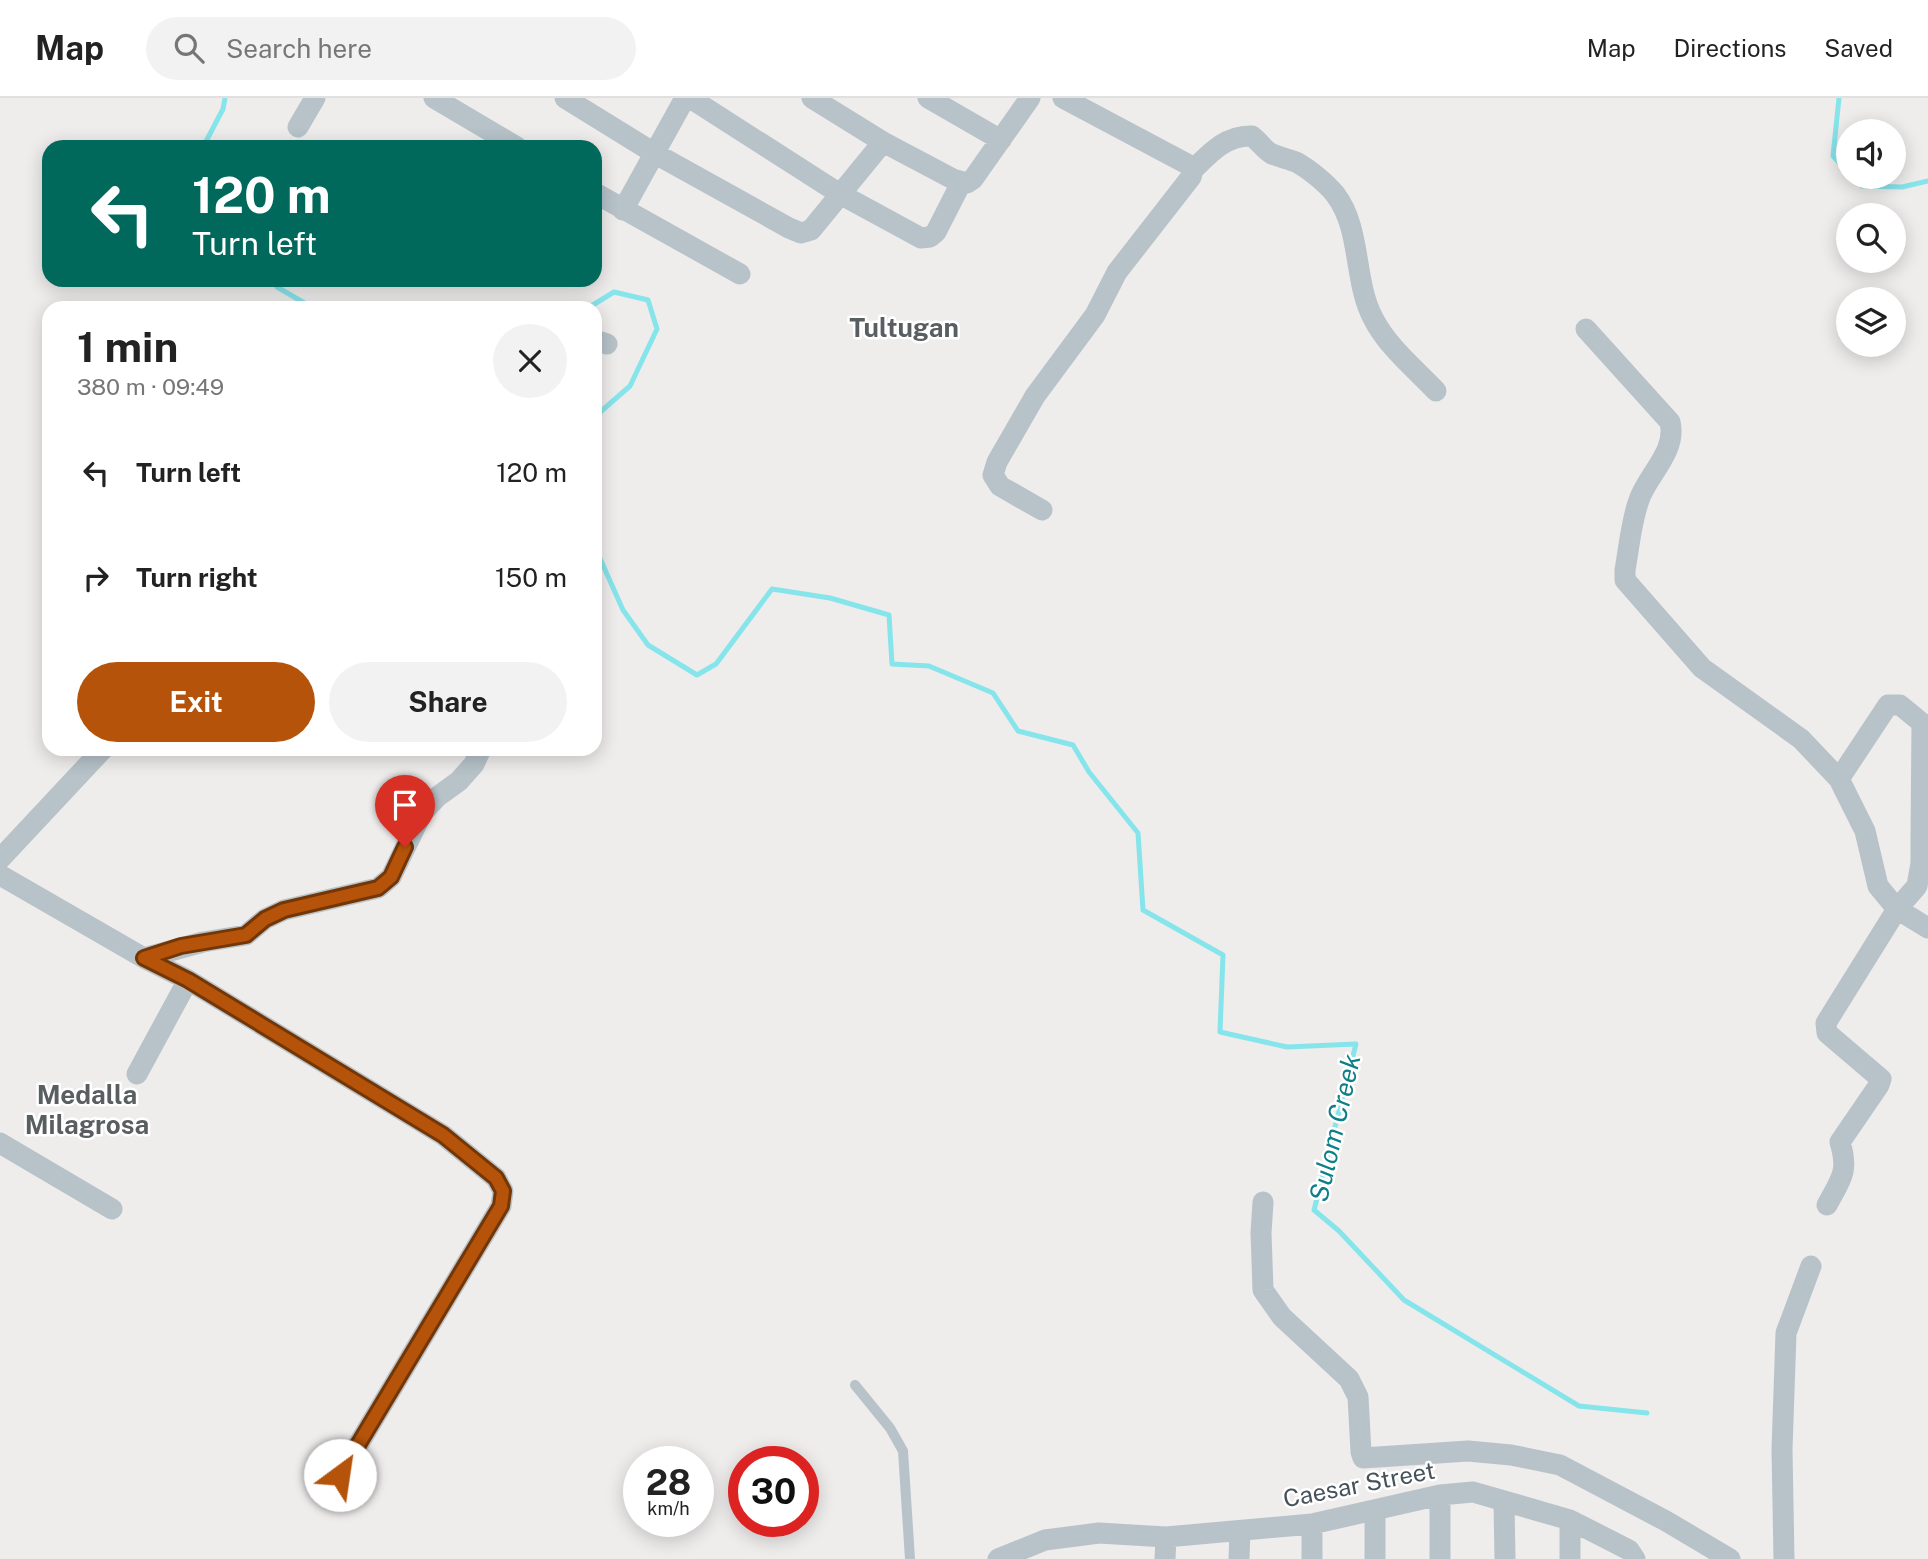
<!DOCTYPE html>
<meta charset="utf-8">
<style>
:root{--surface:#fff;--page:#f2f2f2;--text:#222;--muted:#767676;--line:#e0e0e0;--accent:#b45309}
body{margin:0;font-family:"Public Sans",sans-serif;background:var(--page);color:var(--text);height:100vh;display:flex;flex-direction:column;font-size:26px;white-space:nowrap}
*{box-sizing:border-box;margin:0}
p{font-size:23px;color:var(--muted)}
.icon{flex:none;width:38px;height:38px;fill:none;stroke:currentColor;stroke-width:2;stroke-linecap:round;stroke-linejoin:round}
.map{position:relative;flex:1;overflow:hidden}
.panel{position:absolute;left:42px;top:203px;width:560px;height:455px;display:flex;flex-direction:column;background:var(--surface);border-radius:21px;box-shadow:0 4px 18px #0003}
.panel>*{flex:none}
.hud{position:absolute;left:42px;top:42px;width:560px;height:147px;border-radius:21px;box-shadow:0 4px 18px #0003;background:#00695c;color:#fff;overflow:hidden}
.buttons{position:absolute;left:1836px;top:21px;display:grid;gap:14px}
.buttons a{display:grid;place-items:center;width:70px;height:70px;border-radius:50%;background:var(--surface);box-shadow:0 4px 18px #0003;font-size:35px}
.speed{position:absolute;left:623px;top:1348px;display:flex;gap:14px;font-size:35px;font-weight:700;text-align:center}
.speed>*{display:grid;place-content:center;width:91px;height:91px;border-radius:50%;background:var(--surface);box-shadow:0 4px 18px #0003;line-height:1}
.speed small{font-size:18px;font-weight:400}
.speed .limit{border:10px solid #d22;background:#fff;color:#111}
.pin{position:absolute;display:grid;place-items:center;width:60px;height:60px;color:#fff;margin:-72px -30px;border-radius:50% 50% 50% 0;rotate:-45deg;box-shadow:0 0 7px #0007}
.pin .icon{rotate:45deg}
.me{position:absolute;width:77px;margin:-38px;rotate:31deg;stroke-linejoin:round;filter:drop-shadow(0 0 5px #0008)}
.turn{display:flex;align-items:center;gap:24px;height:147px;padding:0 35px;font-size:32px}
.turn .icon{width:91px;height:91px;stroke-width:2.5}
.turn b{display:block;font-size:49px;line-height:60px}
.round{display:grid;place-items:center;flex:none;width:74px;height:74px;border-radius:37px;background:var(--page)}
.headline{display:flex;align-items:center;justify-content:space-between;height:119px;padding:0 35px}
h1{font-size:42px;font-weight:700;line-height:52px}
.action{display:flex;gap:14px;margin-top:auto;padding:14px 35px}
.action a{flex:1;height:80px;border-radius:42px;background:var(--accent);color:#fff;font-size:28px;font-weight:700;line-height:80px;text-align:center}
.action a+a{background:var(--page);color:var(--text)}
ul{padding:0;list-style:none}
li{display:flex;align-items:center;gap:21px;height:105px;padding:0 35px}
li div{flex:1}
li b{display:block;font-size:26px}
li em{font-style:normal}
header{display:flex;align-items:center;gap:42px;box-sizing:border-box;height:98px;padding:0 35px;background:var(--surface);border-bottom:2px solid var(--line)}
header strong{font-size:33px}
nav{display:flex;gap:38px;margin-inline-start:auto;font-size:24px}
.search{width:490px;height:63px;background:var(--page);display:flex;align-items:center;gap:18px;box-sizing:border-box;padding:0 24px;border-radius:38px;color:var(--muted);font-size:26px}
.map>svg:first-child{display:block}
</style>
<header>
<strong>Map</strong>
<div class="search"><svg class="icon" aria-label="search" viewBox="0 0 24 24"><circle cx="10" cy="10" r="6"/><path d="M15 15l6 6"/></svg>Search here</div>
<nav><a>Map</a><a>Directions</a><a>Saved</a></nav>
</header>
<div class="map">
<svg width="1928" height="1461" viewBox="0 0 1928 1461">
<rect width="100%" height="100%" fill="#efecec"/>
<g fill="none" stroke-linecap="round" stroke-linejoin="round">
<path stroke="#86e4eb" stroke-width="5" d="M1839 0 1833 58 1848 74
M203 49 223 11 225 0
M1853 79 1862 88 1902 89 1928 83
M278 182 277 189 313 210
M588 210 614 194 648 202 657 231 630 288 598 316V456L623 512 648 547 697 577 716 566 772 491 830 500 889 517 892 566 929 568 993 595 1018 633 1073 647 1089 674 1138 735 1143 812 1223 857 1220 934 1287 949 1356 946 1314 1112 1339 1133 1404 1202 1579 1308 1647 1315"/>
<path stroke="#b7c3c9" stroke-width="10" d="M855 1287 890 1330 903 1353 910 1461"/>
<path stroke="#b7c3c9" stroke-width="21" d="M434 0 517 49
M565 0 654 55 789 130 801 135 811 132 883 44
M690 0 840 96 921 140 930 139 936 134 961 85
M812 0 883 44 953 81 967 85 973 81 1030 0
M928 0 1001 42
M298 29 315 0
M1193 72C1210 55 1226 37 1252 38 1259 43 1265 53 1272 56 1281 60 1290 61 1298 65 1310 72 1326 85 1335 96 1362 131 1353 182 1373 220 1387 248 1414 270 1436 293
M595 95 740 176
M623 112 685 0
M1586 231 1670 324C1677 354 1648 376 1639 402 1631 424 1629 450 1625 472V482L1702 570 1801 641 1839 681
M595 242 607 246
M1042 412 1000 388 993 377 997 364 1035 298 1095 217 1117 174 1191 79 1193 72 1189 67 1063 0
M1928 630 1900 607H1888L1839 681 1865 733 1878 788 1897 811 1928 830
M1921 739 1922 625
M0 761 103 651
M0 777 144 860 188 882 443 1037 496 1080 503 1093 501 1108 340 1377
M144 860 203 844 246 837 265 821 284 812 378 790 391 779 422 715 437 699 459 683 474 666 481 651
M137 976 188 882
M0 1045 112 1111
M1263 1104 1261 1135 1263 1192 1282 1219 1349 1281 1358 1299 1361 1354 1363 1360 1468 1353 1511 1357 1560 1367 1666 1423 1730 1461
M1827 1107C1841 1081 1849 1074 1840 1044L1879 987 1881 981 1827 935 1826 925 1897 811 1917 788 1921 765V739L1928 731
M1440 1397V1461
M1504 1404 1505 1461
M1375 1412V1461
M1570 1422V1461
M998 1461 1045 1442 1099 1435 1166 1439 1312 1426 1440 1397 1473 1394 1570 1422 1629 1452 1635 1461
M1165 1461 1166 1439
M1239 1461 1240 1433
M1312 1461V1426
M1784 1461 1782 1351 1786 1235 1811 1168"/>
</g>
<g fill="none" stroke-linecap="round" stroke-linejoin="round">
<g stroke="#753606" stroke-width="18">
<path id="route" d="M340 1377 501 1108 503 1093 496 1080 443 1037 188 882 144 860 181 848 246 837 265 821 284 812 378 790 391 779 405 749"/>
</g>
<use href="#route" stroke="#b45309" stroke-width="12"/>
</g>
<g text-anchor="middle" stroke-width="5" stroke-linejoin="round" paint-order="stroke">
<g font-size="24" fill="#455259" stroke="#fff">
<text transform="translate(1359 1387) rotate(-11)" y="8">Caesar Street</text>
</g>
<g font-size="26" font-weight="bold" fill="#595e61" stroke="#fff">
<text x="904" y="239">Tultugan</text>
<text x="87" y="1006">Medalla<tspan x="87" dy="30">Milagrosa</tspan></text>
</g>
<g font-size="26" font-style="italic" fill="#0d7f87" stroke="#fff">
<text transform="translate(1335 1030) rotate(-77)" y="9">Sulom Creek</text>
</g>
</g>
</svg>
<div class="buttons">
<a><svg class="icon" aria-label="sound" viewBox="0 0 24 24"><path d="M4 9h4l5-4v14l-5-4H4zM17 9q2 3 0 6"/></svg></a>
<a><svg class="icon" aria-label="search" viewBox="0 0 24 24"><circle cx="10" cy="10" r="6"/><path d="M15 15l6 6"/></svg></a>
<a><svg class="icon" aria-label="layers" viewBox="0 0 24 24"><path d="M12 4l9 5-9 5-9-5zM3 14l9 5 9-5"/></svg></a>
</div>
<div class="speed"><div>28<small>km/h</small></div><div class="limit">30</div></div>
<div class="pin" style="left:405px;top:749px;background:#d93025"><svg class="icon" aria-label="arrive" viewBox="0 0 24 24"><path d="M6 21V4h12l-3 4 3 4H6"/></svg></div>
<svg class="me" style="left:340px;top:1377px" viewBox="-20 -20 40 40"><circle r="19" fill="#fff"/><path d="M0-13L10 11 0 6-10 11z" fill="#b45309"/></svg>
<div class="hud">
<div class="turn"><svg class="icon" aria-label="left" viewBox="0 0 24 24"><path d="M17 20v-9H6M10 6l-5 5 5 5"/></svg><div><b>120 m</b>Turn left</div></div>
</div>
<section class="panel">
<div class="headline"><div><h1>1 min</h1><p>380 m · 09:49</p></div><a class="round"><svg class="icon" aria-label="close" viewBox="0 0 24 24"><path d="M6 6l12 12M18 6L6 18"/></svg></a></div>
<ul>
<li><svg class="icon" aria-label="left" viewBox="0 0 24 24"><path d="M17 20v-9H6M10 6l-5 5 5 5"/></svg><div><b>Turn left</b></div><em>120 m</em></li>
<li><svg class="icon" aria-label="right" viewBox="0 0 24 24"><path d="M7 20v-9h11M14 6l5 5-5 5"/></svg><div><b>Turn right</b></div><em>150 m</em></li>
</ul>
<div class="action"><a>Exit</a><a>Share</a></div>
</section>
</div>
